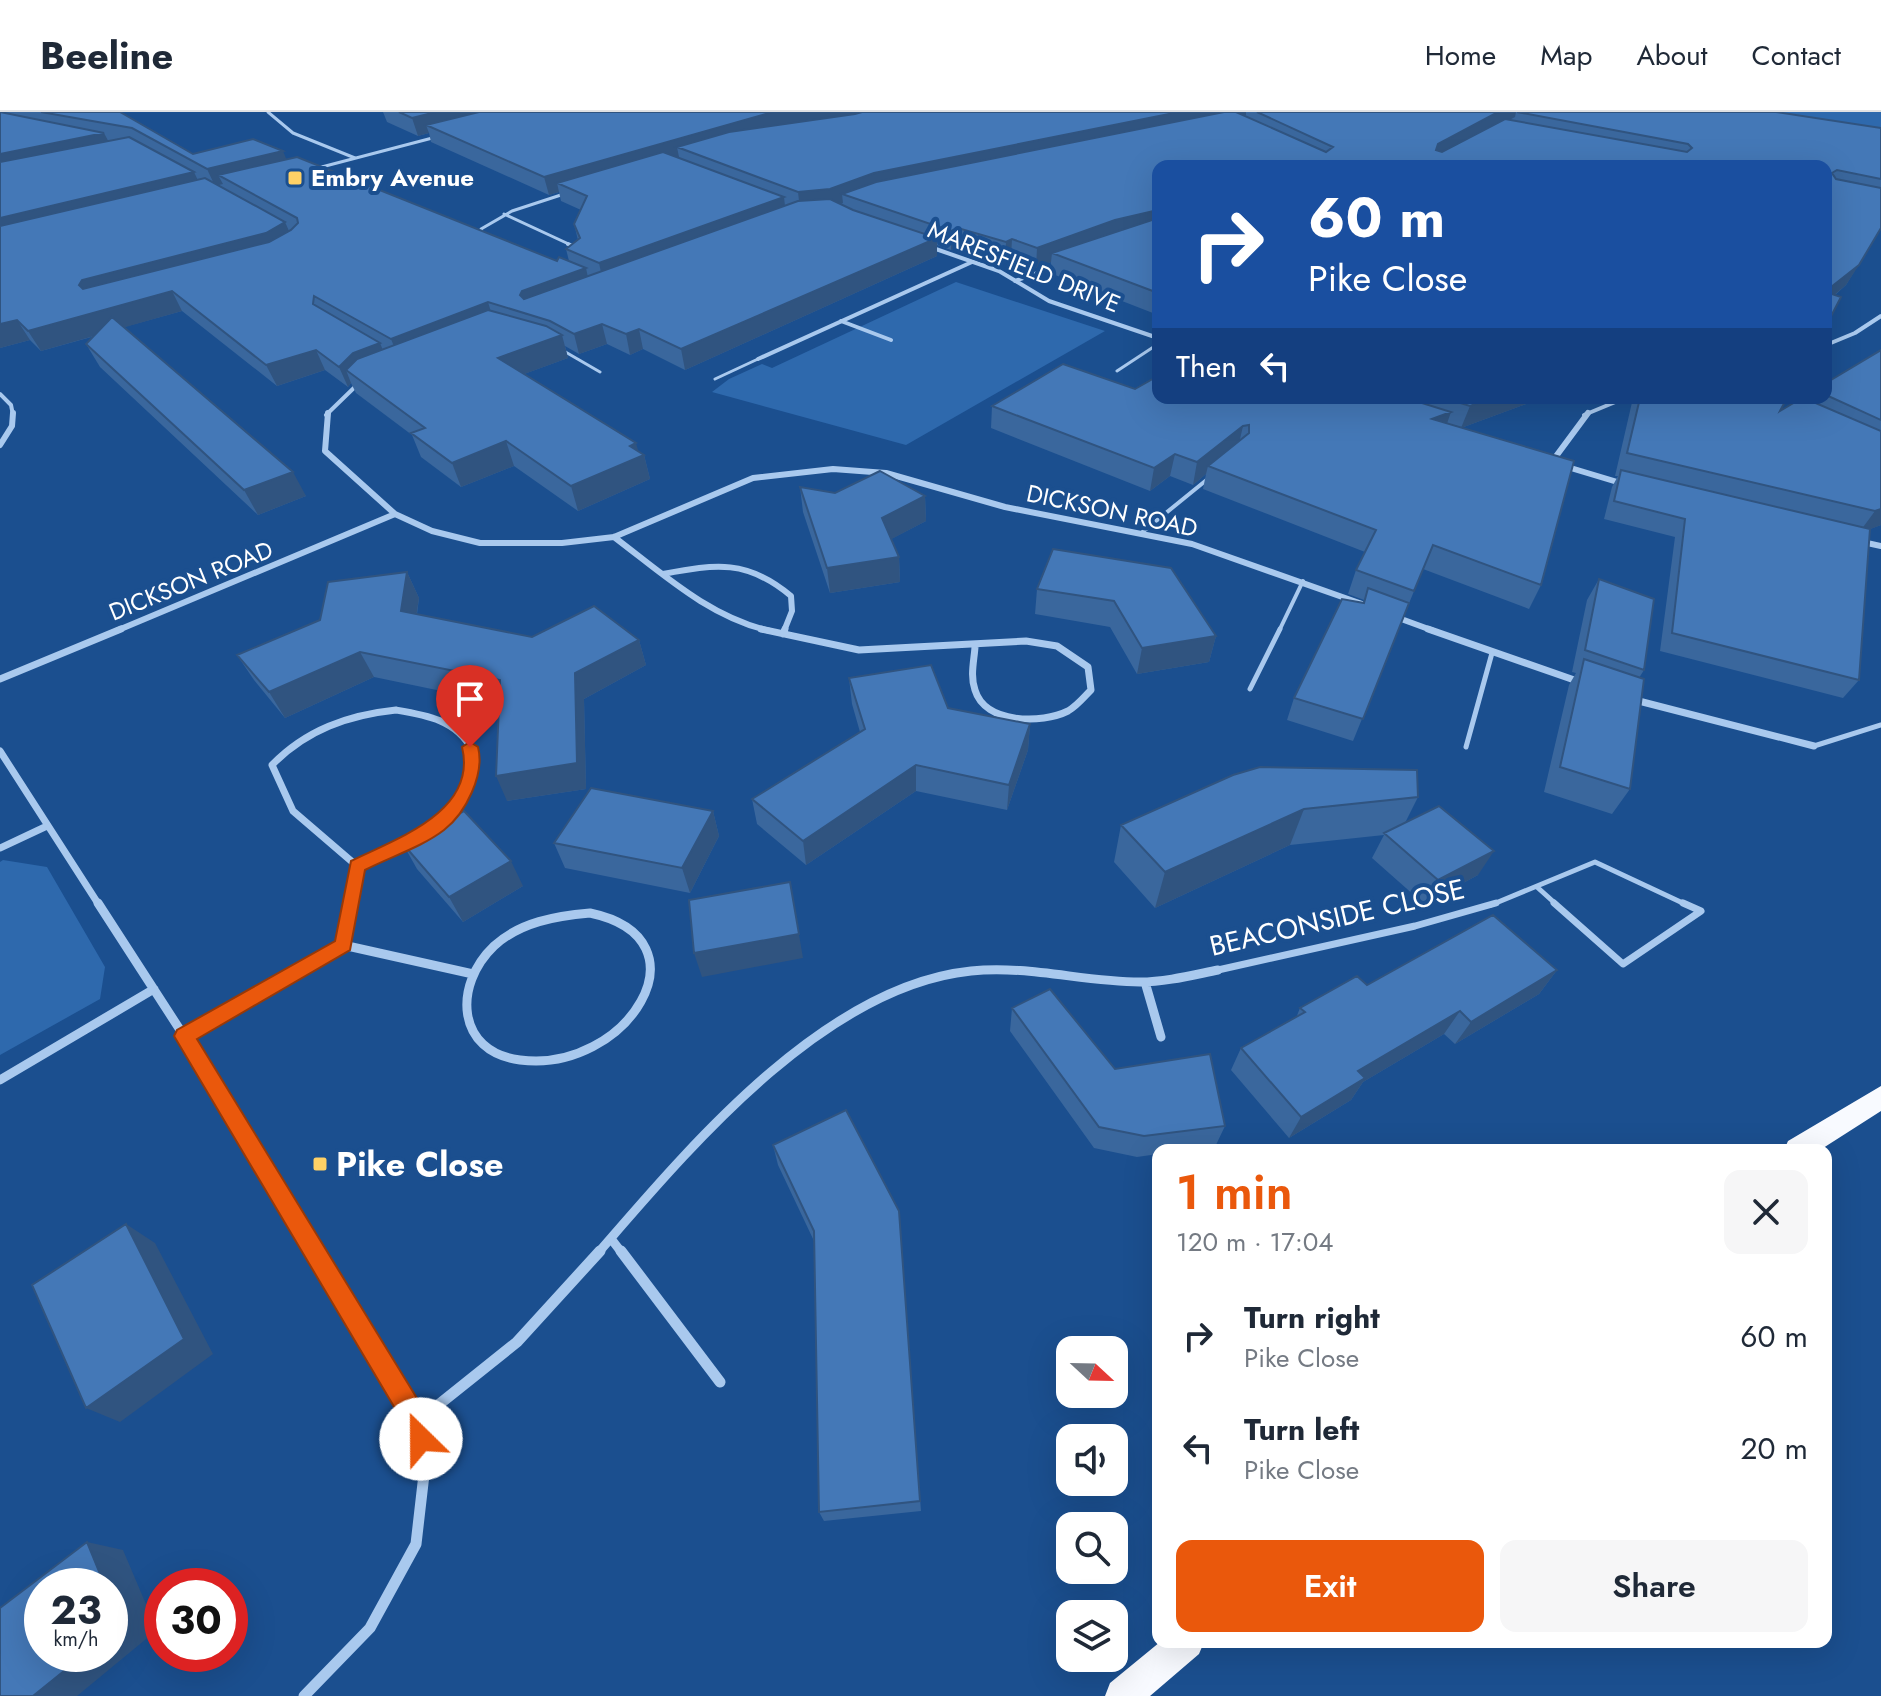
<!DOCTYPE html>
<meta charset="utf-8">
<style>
:root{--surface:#fff;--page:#f6f6f7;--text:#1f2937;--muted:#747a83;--line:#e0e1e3;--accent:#ea580c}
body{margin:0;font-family:Jost,sans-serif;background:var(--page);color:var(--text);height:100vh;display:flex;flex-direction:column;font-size:30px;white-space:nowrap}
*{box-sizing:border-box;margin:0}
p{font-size:26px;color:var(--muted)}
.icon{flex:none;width:44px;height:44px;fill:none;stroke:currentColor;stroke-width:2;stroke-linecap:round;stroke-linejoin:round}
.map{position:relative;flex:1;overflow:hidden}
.details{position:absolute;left:1152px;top:1032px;width:680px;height:504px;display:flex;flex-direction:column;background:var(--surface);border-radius:16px;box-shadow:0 8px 32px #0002}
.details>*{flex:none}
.banner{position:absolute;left:1152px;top:48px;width:680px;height:244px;border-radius:16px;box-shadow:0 8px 32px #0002;background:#1a4fa0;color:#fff;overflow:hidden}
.needle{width:52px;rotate:112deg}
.buttons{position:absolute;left:1056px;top:1224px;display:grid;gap:16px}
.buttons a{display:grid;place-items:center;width:72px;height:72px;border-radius:16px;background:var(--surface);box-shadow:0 8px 32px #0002;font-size:40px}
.speed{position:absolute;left:24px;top:1456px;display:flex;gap:16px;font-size:40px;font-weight:700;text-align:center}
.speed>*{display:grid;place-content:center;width:104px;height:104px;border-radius:50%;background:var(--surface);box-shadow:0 8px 32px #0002;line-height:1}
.speed small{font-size:20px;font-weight:400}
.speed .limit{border:12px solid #d22;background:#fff;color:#111}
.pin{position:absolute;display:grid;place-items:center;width:68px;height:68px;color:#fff;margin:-82px -34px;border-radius:50% 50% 50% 0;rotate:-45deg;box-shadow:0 0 8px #0007}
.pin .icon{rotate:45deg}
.me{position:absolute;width:88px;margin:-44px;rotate:337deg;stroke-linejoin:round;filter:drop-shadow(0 0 6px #0008)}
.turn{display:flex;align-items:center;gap:28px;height:168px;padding:0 24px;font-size:36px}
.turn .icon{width:104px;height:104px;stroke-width:2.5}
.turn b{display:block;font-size:56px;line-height:68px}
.then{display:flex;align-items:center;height:76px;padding:0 24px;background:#0003;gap:16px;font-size:30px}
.round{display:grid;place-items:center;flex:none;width:84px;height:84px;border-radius:16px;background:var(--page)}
.overview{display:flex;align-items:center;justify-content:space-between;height:136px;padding:0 24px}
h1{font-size:48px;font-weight:600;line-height:60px;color:var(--accent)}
.cta{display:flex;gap:16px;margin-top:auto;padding:16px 24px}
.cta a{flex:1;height:92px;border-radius:16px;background:var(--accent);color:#fff;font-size:32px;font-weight:600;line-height:92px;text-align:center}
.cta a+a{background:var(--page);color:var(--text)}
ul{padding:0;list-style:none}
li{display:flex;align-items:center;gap:24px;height:112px;padding:0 24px}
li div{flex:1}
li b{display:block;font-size:30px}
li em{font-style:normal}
header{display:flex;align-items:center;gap:48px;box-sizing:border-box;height:112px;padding:0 40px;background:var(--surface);border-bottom:2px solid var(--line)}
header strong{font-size:38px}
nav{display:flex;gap:44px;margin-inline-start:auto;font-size:28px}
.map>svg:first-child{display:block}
</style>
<header>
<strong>Beeline</strong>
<nav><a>Home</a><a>Map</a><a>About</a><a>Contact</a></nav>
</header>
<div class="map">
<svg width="1881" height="1584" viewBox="0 0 1881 1584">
<rect width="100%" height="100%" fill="#1b4f8f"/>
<path fill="#2e69ad" d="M1740 0H1881V23Z
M956 170 1105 219 906 333 712 280 729 267 762 252 772 256Z
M3 748 47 755 105 855 100 887 0 943V750Z"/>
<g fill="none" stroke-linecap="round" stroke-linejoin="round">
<path stroke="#a9c9ee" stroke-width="3" d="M562 238 600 260
M1117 259 1158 232
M715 267 758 247"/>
<path stroke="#a9c9ee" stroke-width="4" d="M1140 422 1209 366
M1279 519 1303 469"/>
<path stroke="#a9c9ee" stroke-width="5" d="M1250 577 1280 517
M1814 634 1881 613
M1466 635 1492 541
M1537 775 1557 793
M1491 793 1595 750 1687 793"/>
<path stroke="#a9c9ee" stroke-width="7" d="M1554 791 1623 852 1701 799 1683 791
M1218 858 1415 814 1496 791"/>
<path stroke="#a9c9ee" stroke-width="3" d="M268 0 293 21 355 46
M314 57 440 24
M504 102 573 134
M483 124 481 117 512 99 567 81"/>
<path stroke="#a9c9ee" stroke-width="4" d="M568 132 579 137
M930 135 999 159 1049 189 1158 226
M1015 169 1059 153
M841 209 891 228
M1826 233 1855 221 1881 204
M758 247 972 150
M0 282 11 293 13 303
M326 303 360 270
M1584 303 1625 286"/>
<path stroke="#a9c9ee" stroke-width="6" d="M0 333 12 314 13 301
M1551 351 1588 301
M1564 354 1624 372
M395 402 432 419 480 431H562L614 425 753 366 833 357 886 361 1005 395 1192 432 1365 493
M614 425C663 462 709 505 770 519
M1858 429 1881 434
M663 462C716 452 747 447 791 484L792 499 784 519
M1393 504 1434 519
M116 519 395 402 325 339 328 301"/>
<path stroke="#a9c9ee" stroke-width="7" d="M761 517 859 538 1026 529 1057 534 1088 555 1091 578C1084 585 1077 594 1068 599 1042 612 985 612 975 578 970 564 974 549 975 535
M1428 517 1580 570
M783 522 785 517
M0 567 121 517
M1631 587 1814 634
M396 598C426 603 457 608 472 638 478 707 409 732 357 754L293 699 272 653C306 618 348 603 396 598Z
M0 639 99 793
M0 736 47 714
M350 793 357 754"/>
<path stroke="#a9c9ee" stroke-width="9" d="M98 791 184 924 315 1141
M590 801C713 827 626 962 520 948 456 940 453 873 494 834 520 810 556 804 590 801Z
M343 833 351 791
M1145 870 1161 925
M184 924 343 833 473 862
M0 968 154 877
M612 1128 622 1141
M598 1141C689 1036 824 874 971 859 1028 853 1084 870 1140 870 1166 870 1193 863 1218 858"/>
<path stroke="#a9c9ee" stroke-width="11" d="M621 1139 720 1270
M417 1310 517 1230 600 1139
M304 1584 370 1516 416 1432 426 1345 417 1310 314 1139"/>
<path fill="#f8faff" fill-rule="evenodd" d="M1881 974V999L1820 1038H1784L1788 1029Z
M1160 1530H1204L1199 1542 1150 1584H1105L1110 1571Z"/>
</g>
<path fill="#3a679d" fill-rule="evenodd" d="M0 0H120L193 42 286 47 557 149H569L566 137 578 128 574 112 581 98 561 89 559 80 549 83 431 30 429 21 418 24 387 10 383 0H1776L1881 16V116L1846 173 1835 183 1158 54V203L1050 161 1051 150 1036 156 1011 146 1005 150 958 135 951 138 937 133V144L685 258 643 237 630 243 607 232 579 242 565 234 568 246 524 262 644 343 650 367 578 399 514 354 461 375 421 345 412 323 356 281 351 271 348 275 325 258 277 274 182 199 124 215 306 384 258 403 100 255 86 232 95 224 41 239 30 228 0 236ZM845 4 798 10 807 8Z
M1881 238V413L1870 417 1859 568 1843 586 1660 539 1675 425 1604 407 1612 375 1618 364H1615L1633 286H1787L1780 299 1809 288 1810 286H1826V271Z
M1135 277 1158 286H1542L1461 316 1541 473 1529 497 1423 457 1353 629 1287 608 1294 586 1363 490 1364 488 1348 482 1356 458 1365 440 1203 377 1206 362 1193 373 1170 364 1150 379 991 316 992 294Z
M800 375 835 381 925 384 926 409 891 427 899 445 900 470 830 481 803 400Z
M1053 437 1216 524 1209 550 1137 562 1110 515 1035 502 1037 477Z
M407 460 419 486 417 502 532 525 639 528 646 553 584 587 586 677 507 689 499 591 374 565 285 606 254 568 237 543 320 508Z
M1599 467 1644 558 1639 566 1630 677 1612 702 1544 680 1569 573 1576 561 1572 560 1587 488Z
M849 566 948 596 1030 612 1028 638 1007 698 916 679 806 753 757 712 752 687 860 620 852 592Z
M1418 685 1405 711 1478 763 1424 792 1372 746 1384 723 1290 733 1155 796 1114 750 1121 713Z
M713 699 719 724 690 781 565 756 554 731Z
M403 732 523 774 463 810 417 757Z
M1557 858 1539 882 1455 932 1444 922 1363 970 1351 988 1289 1026 1231 958 1241 936 1296 906 1300 896 1367 873Z
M1012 896 1115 957 1225 1014 1215 1035 1193 1038H1158V1042L1137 1045 1094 1036 1010 919Z
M773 1033 900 1118 921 1399 824 1409 819 1400 814 1129 778 1053Z"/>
<path fill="#305480" d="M436 0H501L426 13 429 21 418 24 412 6Z
M773 0H881L807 8 693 41 677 35 679 45 570 77 557 71 559 80 549 83 544 65Z
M1179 0H1246V3L875 80 842 82 843 91 831 96 800 98 798 80 874 61Z
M1498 0H1523H1516L1515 5 1433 50 1438 32Z
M104 21 113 38 0 61V42Z
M283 39 290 56 218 63 223 72 215 74 207 57Z
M194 60 202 77 0 127V106Z
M784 85 786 103 603 170 599 151Z
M1158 98V117L1052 141 1051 150 1036 156 1037 136 1115 108Z
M285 110 293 128 94 187 79 173 82 168Z
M958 116V135L951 138V119Z
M937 126V144L685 258 681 237Z
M1012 127 1011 146 1005 150 1006 130Z
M1859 153 1846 173 1826 190V179Z
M586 156 590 175 528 198 526 203 520 183 522 179Z
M172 179 182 199 41 239 28 219Z
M488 190 494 210 399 247 391 227Z
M17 208 30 228 0 236V212Z
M602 212 607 232 579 242 574 222Z
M639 217 643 237 630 243 626 222Z
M562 223 568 246 505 269 498 246Z
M380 231 388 251 346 258 351 271 348 275 339 255 353 241Z
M316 238 325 258 277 274 266 253Z
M1491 286H1542L1461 316 1470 294Z
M1451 300 1443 323 1432 307Z
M1243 314 1238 336 1208 354 1206 362 1193 373 1197 350Z
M506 329 514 354 461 375 452 351Z
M636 331 640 345 644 343 650 367 578 399 571 374 630 334Z
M1175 342 1170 364 1150 379 1154 356Z
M293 360 306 384 258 403 244 378Z
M925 384 926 409 884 431 882 406Z
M1881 397V413L1858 422 1875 399Z
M899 445 900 470 830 481 827 456Z
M407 460 419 486 413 525 401 499Z
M1216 524 1209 550 1137 562 1142 536Z
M639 528 646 553 584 587 586 677 507 689 496 664 575 561Z
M360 540 374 565 285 606 269 580Z
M1030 612 1028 638 1007 698 1009 673Z
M916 653V679L806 753 803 729Z
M1304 697 1290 733 1155 796 1165 760Z
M713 699 719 724 690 781 682 756Z
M1494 739 1478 763 1424 792 1438 768Z
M511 749 523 774 463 810 449 785Z
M790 770 803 846 702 865 694 841Z
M1557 858 1539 882 1455 932 1471 910Z
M1460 899 1444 922 1363 970 1351 988 1289 1026 1301 1005 1358 959Z
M126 1112 155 1131 213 1242 120 1310 86 1296Z
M87 1430 123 1438 157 1518 77 1584H33L85 1542H110V1474H105Z"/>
<path fill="#4478b7" stroke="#305480" stroke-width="2" d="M0 0 104 21 0 42Z
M41 0H120L193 42 253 27 283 39 207 57 132 16Z
M399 0H436L412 6Z
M479 0H773L544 65 426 13Z
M862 0H1179L874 61 830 77 798 80 677 35 729 20 855 2Z
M1224 0H1236L1326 40 1333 35 1257 0H1498L1438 32 1436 38 1442 40 1505 7 1687 40 1692 36 1688 32 1517 0H1776L1881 16V67L1837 58 1832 61 1836 67 1881 76V116L1859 153 1826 179V54H1158V98L1115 108 1037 136 1012 127 1006 130 958 116 951 119 842 82 876 70Z
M129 25 194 60 0 106V50Z
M663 40 784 85 599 151 566 137 580 126 574 112 587 84 557 71Z
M297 45 557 149 559 145 586 156 522 179 520 183 524 187 798 89 830 87 853 98 937 126 681 237 639 217 626 222 602 212 574 222 550 209 488 190 391 227 314 184 313 192 380 231 353 241 339 255 316 238 266 253 172 179 28 219 17 208 0 212V114L205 66 285 110 266 121 82 168 79 173 83 177 269 130 291 118 298 111 297 106 218 63Z
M1158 106V181L1052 141Z
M1826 180 1841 185 1826 214Z
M488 198 546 214 562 223 498 246 636 331 630 334 644 343 571 374 506 329 452 351 411 321 425 316 346 258 357 247Z
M112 205 293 360 244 378 86 232Z
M1881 238V308L1826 283V271Z
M1063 252 1135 277 1158 264V286H1406L1451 300 1432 307 1574 349 1541 473 1433 433 1414 479 1356 458 1376 418 1208 354 1249 321V313L1243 314 1197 350 1175 342 1154 356 992 294Z
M1444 286H1491L1470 294Z
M1640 286H1787L1780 299 1802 286H1804L1881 319V397L1875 399 1627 341Z
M1621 358 1870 417 1859 568 1672 521 1685 407 1614 389Z
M880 359 925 384 882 406 899 445 827 456 800 375 835 381Z
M1053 437 1171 456 1216 524 1142 536 1114 489 1037 477Z
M407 460 401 499 532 525 594 494 639 528 575 561 577 651 496 664 500 568 360 540 269 580 237 543 320 508 328 470Z
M1599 467 1654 487 1644 558 1585 538Z
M1368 476 1409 491 1363 607 1294 586 1342 487 1364 491Z
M1584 547 1644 567 1630 677 1560 655Z
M931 553 948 596 1030 612 1009 673 916 653 803 729 752 687 865 617 849 566Z
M1260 655 1417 658 1418 685 1304 697 1165 760 1121 713 1233 663Z
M591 676 713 699 682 756 554 731Z
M1439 694 1494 739 1438 768 1384 721Z
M464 699 511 749 449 785 403 732Z
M790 770 799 822 694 841 689 788Z
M1493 803 1557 858 1471 910 1460 899 1358 959 1365 966 1301 1005 1241 936 1305 900 1300 896 1357 864 1367 873Z
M1050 877 1115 957 1210 942 1225 1014 1144 1024 1099 1015 1012 896Z
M846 998 899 1099 920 1389 819 1400 814 1119 773 1033Z
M126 1112 184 1227 86 1296 32 1173Z
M87 1430 105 1474H42V1542H85L33 1584H0V1496Z
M110 1487 121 1513 110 1521Z"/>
<path fill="#ea580c" stroke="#983908" stroke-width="2" d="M470 630 478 635C485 662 466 701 444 718 422 735 390 745 365 758L350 838 197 927 426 1301 434 1327 431 1337 421 1340 412 1337 406 1315 174 924 177 918 335 829 351 749C395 727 478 700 462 635Z"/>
<g fill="#ffd166" stroke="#1b4f8f" stroke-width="3">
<rect x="287" y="58" width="16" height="16" rx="4"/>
<rect x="312" y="1044" width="16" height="16" rx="4"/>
</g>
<g text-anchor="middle" stroke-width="8" stroke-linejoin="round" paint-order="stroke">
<g font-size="24" font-weight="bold" fill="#fff" stroke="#1b4f8f" text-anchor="start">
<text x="311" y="74">Embry Avenue</text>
</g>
<g font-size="24" fill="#fff" stroke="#1b4f8f">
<text transform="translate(1024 155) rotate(22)" y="8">MARESFIELD DRIVE</text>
<text transform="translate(1112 399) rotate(12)" y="8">DICKSON ROAD</text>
<text transform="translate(191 469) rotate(-22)" y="8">DICKSON ROAD</text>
</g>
<g font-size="28" fill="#fff" stroke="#1b4f8f">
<text transform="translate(1337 805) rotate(-13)" y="10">BEACONSIDE CLOSE</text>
</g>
<g font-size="34" font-weight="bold" fill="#fff" stroke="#1b4f8f" text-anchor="start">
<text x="336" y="1064">Pike Close</text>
</g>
</g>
</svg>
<div class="buttons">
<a><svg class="needle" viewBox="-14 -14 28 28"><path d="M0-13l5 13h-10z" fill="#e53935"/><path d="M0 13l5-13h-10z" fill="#747a83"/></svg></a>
<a><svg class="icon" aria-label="sound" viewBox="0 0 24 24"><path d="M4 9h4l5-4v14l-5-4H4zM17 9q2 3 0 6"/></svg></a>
<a><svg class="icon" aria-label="search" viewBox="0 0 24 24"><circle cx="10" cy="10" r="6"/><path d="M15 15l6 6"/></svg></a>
<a><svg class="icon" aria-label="layers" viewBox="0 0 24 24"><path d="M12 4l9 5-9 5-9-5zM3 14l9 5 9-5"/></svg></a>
</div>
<div class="speed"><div>23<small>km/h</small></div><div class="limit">30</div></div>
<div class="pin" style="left:470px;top:635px;background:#d93025"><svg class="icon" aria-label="arrive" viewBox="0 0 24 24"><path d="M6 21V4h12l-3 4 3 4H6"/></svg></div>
<svg class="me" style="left:421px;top:1327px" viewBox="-20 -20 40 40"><circle r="19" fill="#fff"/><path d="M0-13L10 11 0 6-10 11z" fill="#ea580c"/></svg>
<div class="banner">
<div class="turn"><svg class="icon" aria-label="right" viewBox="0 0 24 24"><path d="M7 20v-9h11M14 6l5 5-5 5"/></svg><div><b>60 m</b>Pike Close</div></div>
<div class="then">Then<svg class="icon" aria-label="left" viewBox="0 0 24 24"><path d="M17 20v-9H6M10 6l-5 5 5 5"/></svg></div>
</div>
<section class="details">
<div class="overview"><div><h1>1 min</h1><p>120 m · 17:04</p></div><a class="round"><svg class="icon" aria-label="close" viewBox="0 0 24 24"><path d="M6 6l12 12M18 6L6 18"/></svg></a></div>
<ul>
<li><svg class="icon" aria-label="right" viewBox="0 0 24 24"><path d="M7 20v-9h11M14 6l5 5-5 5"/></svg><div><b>Turn right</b><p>Pike Close</p></div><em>60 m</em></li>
<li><svg class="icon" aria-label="left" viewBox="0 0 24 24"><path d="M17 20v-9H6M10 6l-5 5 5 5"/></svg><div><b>Turn left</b><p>Pike Close</p></div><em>20 m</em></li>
</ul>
<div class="cta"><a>Exit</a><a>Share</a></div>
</section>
</div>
